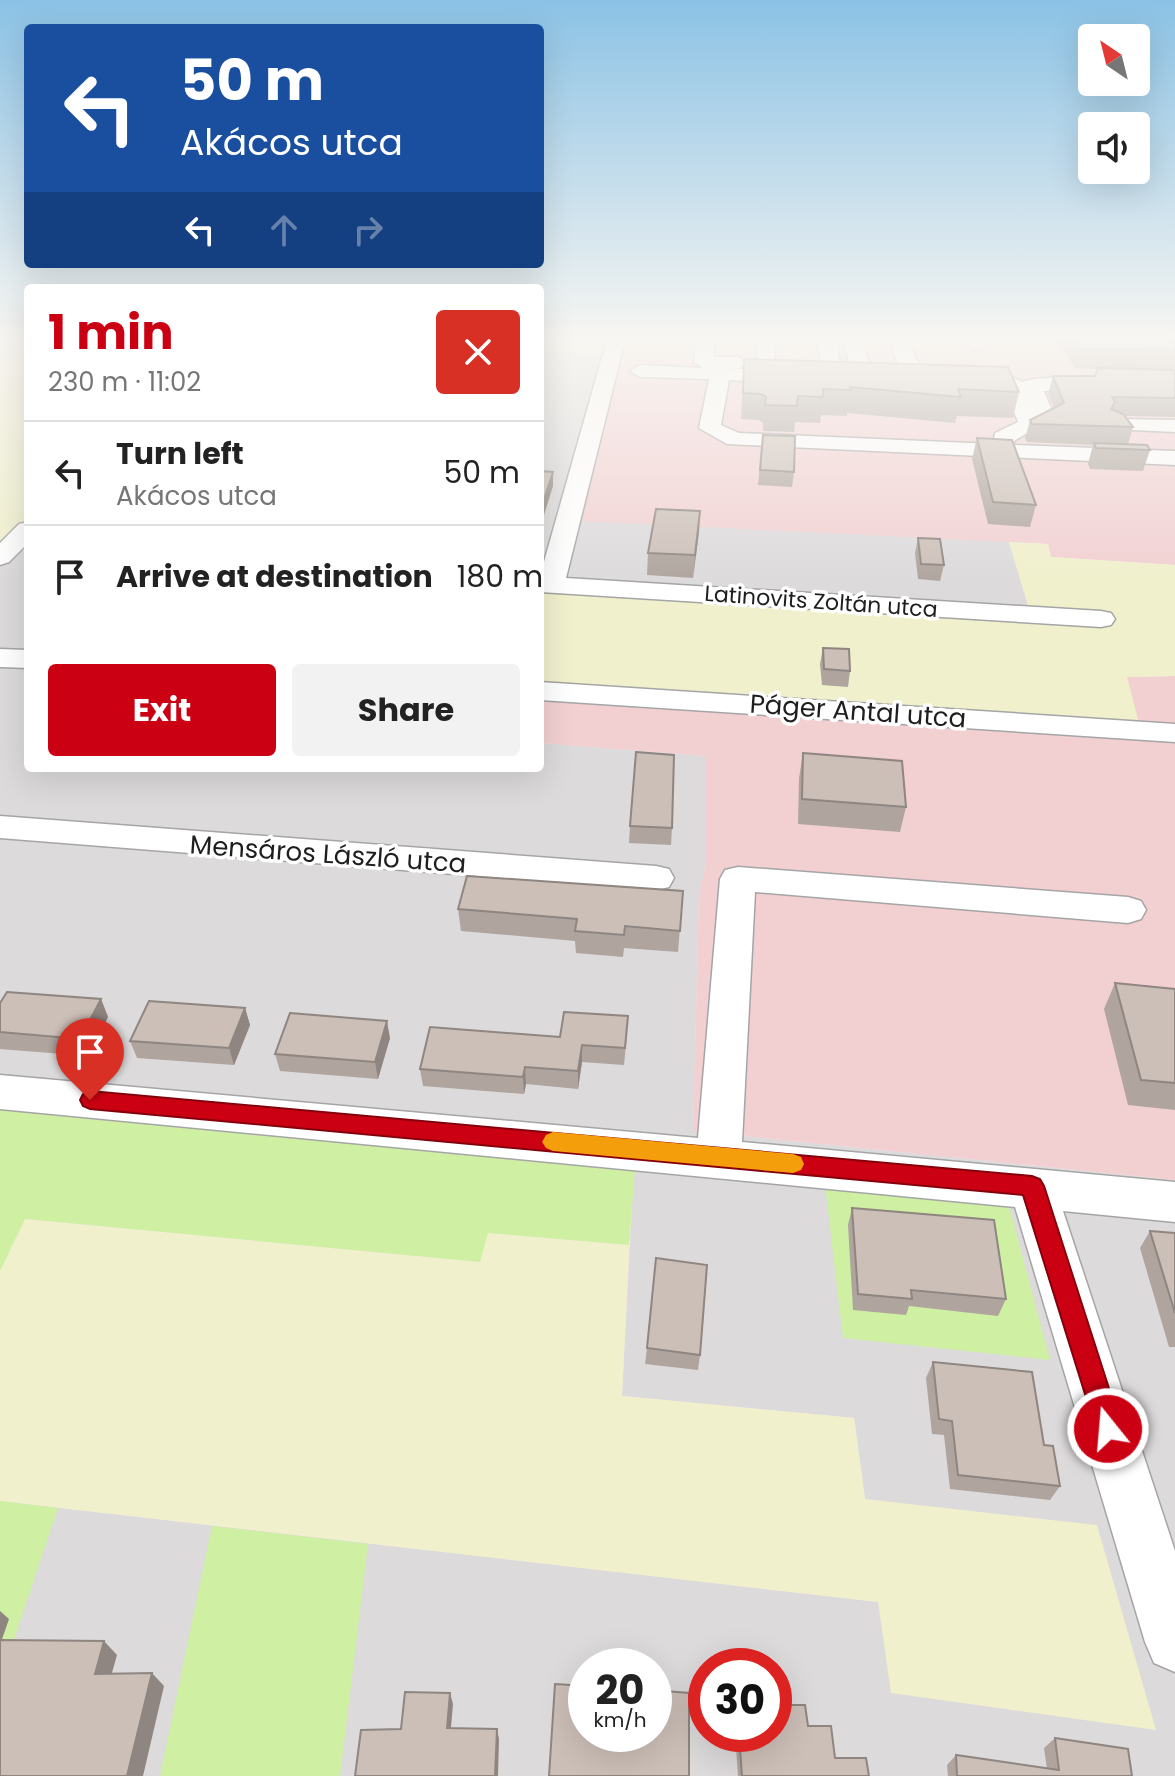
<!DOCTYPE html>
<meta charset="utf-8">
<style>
:root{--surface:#fff;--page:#f2f2f2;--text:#222;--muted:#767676;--line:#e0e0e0;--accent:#cb0012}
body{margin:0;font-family:Poppins,sans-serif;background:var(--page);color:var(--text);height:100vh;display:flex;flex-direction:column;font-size:30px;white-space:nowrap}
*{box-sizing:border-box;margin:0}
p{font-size:26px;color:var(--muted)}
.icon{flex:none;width:44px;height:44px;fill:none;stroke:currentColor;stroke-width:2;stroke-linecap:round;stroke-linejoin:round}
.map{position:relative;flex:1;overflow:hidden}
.panel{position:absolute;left:24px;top:284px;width:520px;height:488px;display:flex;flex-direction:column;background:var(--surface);border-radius:8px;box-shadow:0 8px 32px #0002}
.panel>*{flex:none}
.banner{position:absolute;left:24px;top:24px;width:520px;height:244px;border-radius:8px;box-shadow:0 8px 32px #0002;background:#1a4fa0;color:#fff;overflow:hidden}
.needle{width:52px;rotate:325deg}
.fabs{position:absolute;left:1078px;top:24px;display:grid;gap:16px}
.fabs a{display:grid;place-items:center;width:72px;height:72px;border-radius:8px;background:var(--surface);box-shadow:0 8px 32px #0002;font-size:40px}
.speed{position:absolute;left:568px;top:1648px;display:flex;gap:16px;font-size:40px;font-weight:700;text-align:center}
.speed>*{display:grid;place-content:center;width:104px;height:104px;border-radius:50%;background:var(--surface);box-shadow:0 8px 32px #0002;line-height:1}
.speed small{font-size:20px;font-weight:400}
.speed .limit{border:12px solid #d22;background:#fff;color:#111}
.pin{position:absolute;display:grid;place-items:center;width:68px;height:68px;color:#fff;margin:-82px -34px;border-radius:50% 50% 50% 0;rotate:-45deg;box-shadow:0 0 8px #0007}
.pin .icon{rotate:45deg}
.me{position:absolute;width:88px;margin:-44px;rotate:343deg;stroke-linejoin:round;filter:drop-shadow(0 0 6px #0008)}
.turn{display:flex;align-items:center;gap:28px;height:168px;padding:0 24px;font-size:36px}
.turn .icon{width:104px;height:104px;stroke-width:2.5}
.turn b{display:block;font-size:56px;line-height:68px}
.lanes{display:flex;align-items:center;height:76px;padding:0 24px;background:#0003;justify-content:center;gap:40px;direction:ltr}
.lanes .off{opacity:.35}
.round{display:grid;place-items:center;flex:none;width:84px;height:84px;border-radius:8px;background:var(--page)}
.overview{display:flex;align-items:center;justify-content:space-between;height:136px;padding:0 24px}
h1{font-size:48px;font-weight:700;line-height:60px;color:var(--accent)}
.button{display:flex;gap:16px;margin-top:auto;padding:16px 24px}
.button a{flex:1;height:92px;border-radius:8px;background:var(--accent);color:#fff;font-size:32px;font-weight:700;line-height:92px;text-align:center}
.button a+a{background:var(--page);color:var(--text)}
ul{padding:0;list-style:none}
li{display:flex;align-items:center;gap:24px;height:104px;padding:0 24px;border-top:2px solid var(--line)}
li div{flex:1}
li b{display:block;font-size:30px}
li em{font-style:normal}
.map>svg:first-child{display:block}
</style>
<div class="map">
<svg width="1175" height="1776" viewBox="0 0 1175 1776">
<rect width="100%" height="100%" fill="#f0eae2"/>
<path fill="#dcdadb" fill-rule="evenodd" d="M540 351 618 354 925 536 1009 542 1033 619 540 593Z
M0 549 28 551V768H540V743L706 756V864L699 894 693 1131 1175 1180V1776H0V1501L879 1602 854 1418 622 1396 634 1168 348 1143 0 1106ZM586 1666H654V1734H586ZM706 1666H774V1734H706Z"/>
<path fill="#f2d0d2" d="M624 336H1175V565L1050 557 1048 544 579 521Z
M1175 676V1180L693 1131 699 894 706 864V756L540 743V686L1139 726 1126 677Z"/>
<path fill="#f0f0cc" d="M0 336H28V551L0 549Z
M540 336H624L618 354 540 351Z
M1009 542 1048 544 1051 557 1175 565V676L1127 677 1140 727 540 686V593L1032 619Z
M24 1219 479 1262 487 1233 629 1245 622 1396 854 1418 865 1499 1097 1525 1156 1730 891 1693 878 1602 0 1501V1271Z"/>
<path fill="#cfefa3" d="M0 1106 348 1143 635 1168 629 1245 488 1233 480 1262 25 1219 0 1271Z
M825 1185 1009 1206 1050 1360 843 1338Z
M0 1501 58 1508 0 1681Z
M212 1526 368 1544 340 1776H160Z"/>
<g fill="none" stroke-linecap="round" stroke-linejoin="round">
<g stroke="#a5a5a5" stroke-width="3">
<path id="minor" d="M608 336H626L566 578 1101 611 1111 613 1115 619 1111 625 1101 627 540 592V576Z
M696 336H714V357H738L748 363 738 369 720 368 745 369 755 375 745 381 729 380 721 425 739 433 993 444 995 433 1018 422 1006 390 969 386 966 382 969 378H1014L1023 382C1036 376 1082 376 1093 387L1090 391H1044L1056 420 1053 424 1041 425 1014 441 1015 445 1175 451V465L727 444 699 428 709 379 640 377 630 371 640 365 703 368 694 362Z
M758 336H776L774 368 767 370 757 364Z
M817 336H835L841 367 838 371H824L821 367Z
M843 336H861L870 368 867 372 860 374 850 368Z
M889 336H907L915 358 926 371 923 375H909L896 360Z
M966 336H984L987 343 978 349 971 347Z
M1119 419 1175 420V432L1112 429 1108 425Z
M28 522V543L9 562 0 565V543L19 524Z
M0 649 28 650V668L0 667Z
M540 682 1175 724V742L540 700Z
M0 816 656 866 669 869 674 878 669 887 656 890 0 838Z
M738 867 1128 897 1141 901 1146 910 1141 919 1128 923 755 892 742 1142 1175 1182V1222L1063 1211 1175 1551V1672L1154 1663 1145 1642 1015 1207 0 1109V1075L698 1138 720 879 725 870Z"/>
</g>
<use href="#minor" fill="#fff" fill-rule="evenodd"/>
</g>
<path fill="#afa49e" d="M1054 336H1175V338L1170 337 1175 344V417L1125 416 1133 427 1128 445 1150 450 1143 471 1090 469 1088 464 1093 445 1027 442 1025 439 1030 420 1054 408 1048 394 1053 376H1095L1098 369 1075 368Z
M744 359 1019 392 1013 418 957 416 955 423 847 413V416L821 415 820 423 795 422 794 432 763 431V423L759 420 741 419Z
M763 435 794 472 792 487 758 485Z
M977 438 1036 505 1030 527 988 524 972 459Z
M700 511 693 578 647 575 648 553Z
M918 538 944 565 940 581 918 579 915 553Z
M823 648 850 671 848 687 822 685 820 664Z
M803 753 906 807 900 832 798 824 799 778Z
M630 826 672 828 671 845 629 843Z
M683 891 678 952 624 948 623 957 576 953 575 941 461 931 458 909Z
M1115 983 1175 989V1110L1128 1105 1104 1009Z
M101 999 108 1017 88 1056 0 1049V1003Z
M245 1008 250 1025 234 1065 137 1058 130 1041Z
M627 1033 624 1065 582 1062 578 1089 526 1084 524 1094 423 1086 420 1069 560 1037Z
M390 1038 378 1079 280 1071 275 1054Z
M852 1208 1006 1299 998 1316 909 1306 906 1315 853 1310 848 1225Z
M1150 1231 1175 1233V1347H1169L1140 1248Z
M647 1348 700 1355 698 1370 645 1364Z
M933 1362 1060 1486 1050 1500 950 1489 944 1435 932 1434 926 1378Z
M808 1726 835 1758 869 1776H738L735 1734H774Z
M1055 1738 1132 1776H948L947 1765 956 1755 1047 1769 1044 1748Z"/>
<path fill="#8f8681" d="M553 472V486L540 528V512Z
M700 511 699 533 693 578 695 555Z
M101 999 108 1017 88 1056 80 1039Z
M245 1008 250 1025 234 1065 229 1048Z
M387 1021 390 1038 378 1079 375 1062Z
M582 1045V1062L578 1089V1071Z
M525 1067 526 1084 524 1094 523 1077Z
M0 1611 9 1619 0 1645Z
M104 1641 117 1655 108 1687 95 1674Z
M152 1673 164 1686 143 1776H127Z
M450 1693 453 1704 450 1738 447 1728Z
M497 1729 499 1739 498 1776H495Z"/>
<path fill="#ccbfb8" stroke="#8f8681" stroke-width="2" d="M1072 336H1168L1175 344V350L1081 349Z
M744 359 1008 367 1019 392 958 389 961 397 850 387 851 390 823 389V397L798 396 797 406 765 405 766 397 761 394 743 393Z
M1098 368 1175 370V398L1112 397 1115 402 1111 409 1123 414 1133 427 1032 424 1030 420 1064 403 1053 376H1095Z
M763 435 795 436 794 472 760 470Z
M977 438 1012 440 1036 505 993 502Z
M1094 443 1147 445 1150 450 1096 448Z
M540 471 553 472 540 512Z
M656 509 700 511 695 555 648 553Z
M918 538 940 539 944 565 921 564Z
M823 648 849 649 850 671 824 669Z
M636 752 674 755 672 828 630 826Z
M803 753 902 761 906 807 802 799Z
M467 876 683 891 680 931 625 926 624 935 575 931 577 919 458 909Z
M1115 983 1175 989V1083L1141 1080Z
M7 992 101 999 80 1039 0 1032V1003Z
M149 1001 245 1008 229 1048 130 1041Z
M564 1012 628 1016 625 1048 582 1045 578 1071 525 1067 523 1077 420 1069 430 1027 560 1037Z
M290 1013 387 1021 375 1062 275 1054Z
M852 1208 994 1220 1006 1299 911 1290 912 1299 858 1294Z
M1150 1231 1175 1233V1313Z
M656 1258 707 1265 700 1355 647 1348Z
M933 1362 1032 1372 1044 1445 1053 1446 1060 1486 958 1475 952 1421 939 1419Z
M0 1640 104 1641 95 1674 152 1673 127 1776H0Z
M555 1684 586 1686V1734H654V1690L689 1693V1776H549Z
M405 1692 450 1693 447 1728 497 1729 495 1776H355L361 1730 401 1729Z
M774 1705H805L808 1726H831L835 1758H866L869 1776H742L739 1734H774Z
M1055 1738 1128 1749 1132 1776H957L956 1755 1059 1770Z"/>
<linearGradient id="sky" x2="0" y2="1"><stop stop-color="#8bc2e5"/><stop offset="0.58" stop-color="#f8f6f2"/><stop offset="1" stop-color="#f8f6f2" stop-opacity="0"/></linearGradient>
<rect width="1175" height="584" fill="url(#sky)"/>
<path fill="#cb0012" stroke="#84000c" stroke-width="2" d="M90 1091 1032 1176 1040 1179 1044 1186 1122 1429 1118 1439 1108 1443 1099 1439 1023 1195 90 1109 83 1106 80 1100 83 1094Z"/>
<path fill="#f59e0b" d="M553 1132 793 1154 801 1157 804 1164 801 1170 793 1173 553 1151 546 1148 542 1142 546 1135Z"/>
<g text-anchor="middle" stroke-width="7" stroke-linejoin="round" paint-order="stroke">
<g font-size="22" fill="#1e1e1e" stroke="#fff">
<text transform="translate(821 601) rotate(4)" y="8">Latinovits Zoltán utca</text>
</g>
<g font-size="26" fill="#1e1e1e" stroke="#fff">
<text transform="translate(858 711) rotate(4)" y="9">Páger Antal utca</text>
<text transform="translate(328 854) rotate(4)" y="9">Mensáros László utca</text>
</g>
</g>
</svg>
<div class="fabs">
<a><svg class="needle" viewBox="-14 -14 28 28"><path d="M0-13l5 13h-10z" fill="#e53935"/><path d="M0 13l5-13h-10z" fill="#767676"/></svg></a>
<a><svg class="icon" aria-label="sound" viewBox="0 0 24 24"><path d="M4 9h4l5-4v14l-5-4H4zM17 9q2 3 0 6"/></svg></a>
</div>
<div class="speed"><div>20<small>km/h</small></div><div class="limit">30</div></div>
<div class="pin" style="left:90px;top:1100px;background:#d93025"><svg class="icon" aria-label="arrive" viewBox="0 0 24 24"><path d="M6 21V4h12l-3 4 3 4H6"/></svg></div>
<svg class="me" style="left:1108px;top:1429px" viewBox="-20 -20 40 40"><circle r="17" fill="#cb0012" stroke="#fff" stroke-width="3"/><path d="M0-11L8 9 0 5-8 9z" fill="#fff"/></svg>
<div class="banner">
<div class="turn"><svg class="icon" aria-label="left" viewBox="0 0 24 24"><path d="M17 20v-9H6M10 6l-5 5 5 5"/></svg><div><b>50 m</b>Akácos utca</div></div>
<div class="lanes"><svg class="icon" aria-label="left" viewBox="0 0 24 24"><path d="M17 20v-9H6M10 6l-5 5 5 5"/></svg><svg class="icon off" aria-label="ahead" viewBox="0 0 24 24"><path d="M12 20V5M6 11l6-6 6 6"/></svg><svg class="icon off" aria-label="right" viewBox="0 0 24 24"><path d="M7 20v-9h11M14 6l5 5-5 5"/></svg></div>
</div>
<section class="panel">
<div class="overview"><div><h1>1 min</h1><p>230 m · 11:02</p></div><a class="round" style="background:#d93025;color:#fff"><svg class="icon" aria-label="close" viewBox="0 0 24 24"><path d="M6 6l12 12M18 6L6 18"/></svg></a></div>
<ul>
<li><svg class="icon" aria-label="left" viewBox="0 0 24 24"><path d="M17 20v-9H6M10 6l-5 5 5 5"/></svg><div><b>Turn left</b><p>Akácos utca</p></div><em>50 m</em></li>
<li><svg class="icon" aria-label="arrive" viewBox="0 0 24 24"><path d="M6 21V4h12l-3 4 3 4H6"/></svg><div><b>Arrive at destination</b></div><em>180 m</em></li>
</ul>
<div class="button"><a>Exit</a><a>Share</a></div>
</section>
</div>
